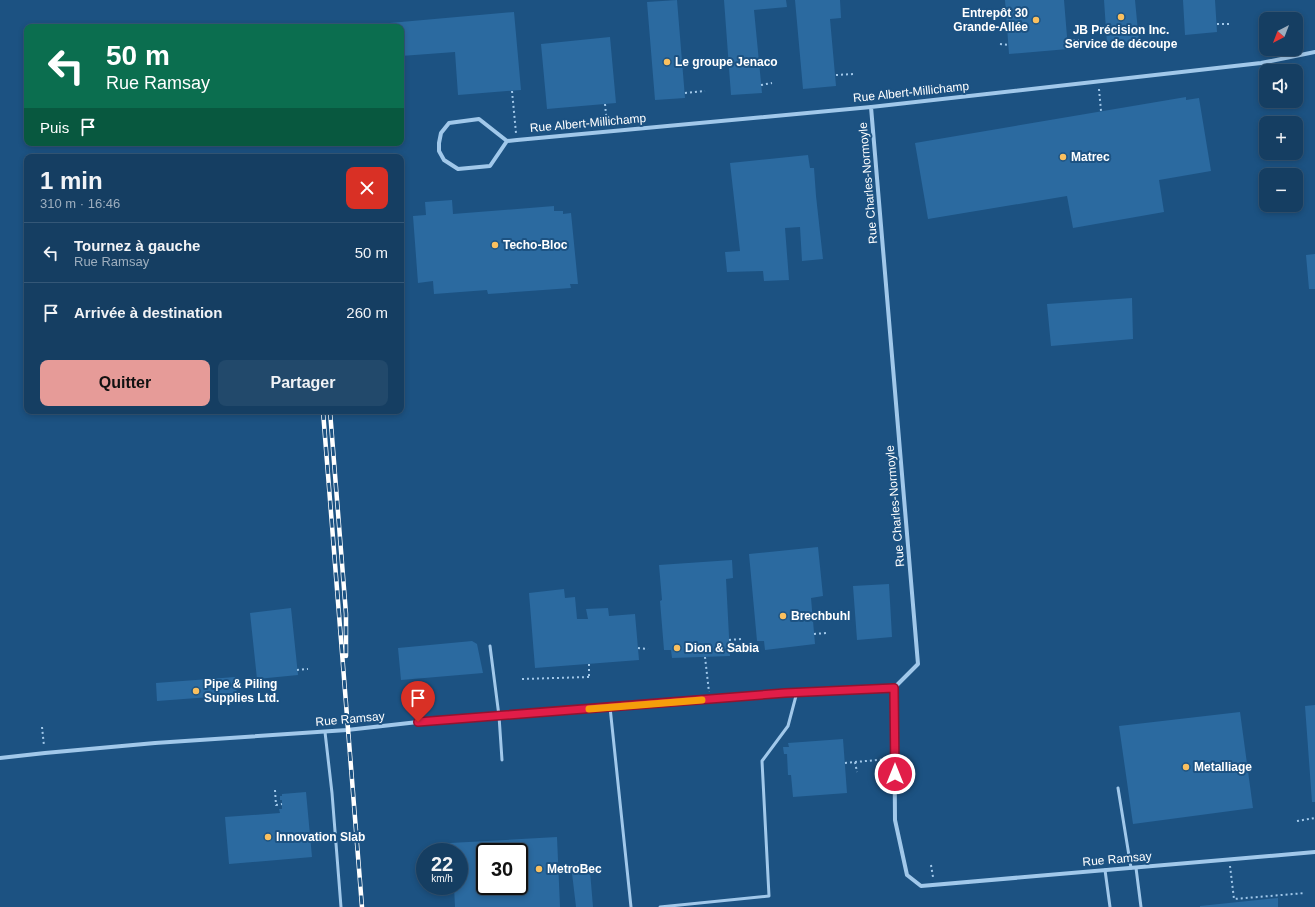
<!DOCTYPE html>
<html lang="fr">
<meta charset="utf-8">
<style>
:root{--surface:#153e62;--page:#22496b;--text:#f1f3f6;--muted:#9daebe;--line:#345777;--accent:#e69b98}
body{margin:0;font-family:Arial,sans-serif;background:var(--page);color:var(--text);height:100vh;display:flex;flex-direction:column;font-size:15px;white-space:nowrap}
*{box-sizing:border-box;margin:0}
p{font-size:13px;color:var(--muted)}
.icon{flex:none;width:22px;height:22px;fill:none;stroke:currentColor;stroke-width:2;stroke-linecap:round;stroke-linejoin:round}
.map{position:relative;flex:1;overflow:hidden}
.drawer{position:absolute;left:24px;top:154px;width:380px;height:260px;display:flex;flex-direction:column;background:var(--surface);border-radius:8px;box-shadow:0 2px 6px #0003,0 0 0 1px var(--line)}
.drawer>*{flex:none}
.top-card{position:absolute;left:24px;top:24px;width:380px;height:122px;border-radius:8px;box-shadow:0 2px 6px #0003,0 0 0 1px var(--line);background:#0b6e4f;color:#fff;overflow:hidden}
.needle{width:26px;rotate:222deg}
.buttons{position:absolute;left:1259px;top:12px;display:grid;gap:8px}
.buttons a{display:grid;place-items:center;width:44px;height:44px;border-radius:8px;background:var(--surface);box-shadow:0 2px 6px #0003,0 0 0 1px var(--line);font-size:20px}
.speed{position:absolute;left:416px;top:843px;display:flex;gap:8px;font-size:20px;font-weight:700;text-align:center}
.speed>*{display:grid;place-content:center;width:52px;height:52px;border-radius:50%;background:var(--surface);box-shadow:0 2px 6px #0003,0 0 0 1px var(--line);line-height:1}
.speed small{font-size:10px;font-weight:400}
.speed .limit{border:2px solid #111;border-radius:6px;background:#fff;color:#111}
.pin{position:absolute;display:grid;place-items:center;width:34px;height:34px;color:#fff;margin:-41px -17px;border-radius:50% 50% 50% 0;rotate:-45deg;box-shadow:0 0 4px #0007}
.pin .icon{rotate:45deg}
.me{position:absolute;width:44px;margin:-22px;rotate:0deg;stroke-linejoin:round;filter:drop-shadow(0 0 3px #0008)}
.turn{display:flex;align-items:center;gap:14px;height:84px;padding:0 16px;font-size:18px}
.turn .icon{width:52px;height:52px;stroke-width:2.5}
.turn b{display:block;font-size:28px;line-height:34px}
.then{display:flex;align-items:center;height:38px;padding:0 16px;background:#0003;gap:8px;font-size:15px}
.round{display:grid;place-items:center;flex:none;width:42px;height:42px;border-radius:8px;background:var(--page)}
.summary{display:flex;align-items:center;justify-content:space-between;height:68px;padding:0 16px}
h1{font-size:24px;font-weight:700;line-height:30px}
.primary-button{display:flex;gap:8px;margin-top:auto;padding:8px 16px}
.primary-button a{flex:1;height:46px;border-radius:8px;background:var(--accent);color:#111;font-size:16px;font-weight:700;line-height:46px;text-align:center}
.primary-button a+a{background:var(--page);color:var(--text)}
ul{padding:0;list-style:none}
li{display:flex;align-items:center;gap:12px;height:60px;padding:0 16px;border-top:1px solid var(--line)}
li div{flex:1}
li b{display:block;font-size:15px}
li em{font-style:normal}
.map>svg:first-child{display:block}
</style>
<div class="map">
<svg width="1315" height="907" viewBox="0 0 1315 907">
<rect width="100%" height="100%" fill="#1c5282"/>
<path fill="#2b6aa0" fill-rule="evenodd" d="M677 0 685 98 655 100 647 2Z
M724 0H786L787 7 754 10 762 93 731 95Z
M795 0H840L841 18 830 19 836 86 803 89Z
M1005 0H1064L1068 49 1009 54Z
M1104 0H1135L1139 42 1107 44Z
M1183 0H1215L1217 32 1185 35Z
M514 12 521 90 458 95 455 52 401 56V27H356V26Z
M610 37 616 103 547 109 541 44Z
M1186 97V100L1199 98 1211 171 1159 180 1164 212 1073 228 1067 196 928 219 915 143Z
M808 155 810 168H814L816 196 823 259 802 261 800 227 785 228 789 280 764 281 763 271 727 272 725 252 740 251 730 163Z
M452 200 453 214 554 206V211H563V214L571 213 578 284H570L571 288 488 294 487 290 434 294 433 281 418 283 413 216 426 215 425 202Z
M1315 254V289H1309L1306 255Z
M1132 298 1133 339 1051 346 1047 304Z
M818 547 823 596 811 598 815 644 765 650 764 641H757L749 554Z
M732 560 733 578 726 579 730 656 672 658 671 650H664L660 601 662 600 659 565Z
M889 584 892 637 857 640 853 586Z
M564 589 565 598 575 597 577 619H588L586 609 608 608 609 616 635 614 639 660 535 668 529 593Z
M291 608 298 675 257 679 250 613Z
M472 641 477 644 483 673 401 680 398 648Z
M235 677 237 695 157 701 156 683Z
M1315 705V802H1312L1305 706Z
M1240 712 1253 808 1133 824 1119 726Z
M843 739 847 793 793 797 791 775H788L787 754H784L783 747H789L788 743Z
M306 792 312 857 229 864 225 817 280 813 279 809H282V800H280V796H282V794Z
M557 837 560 907H455L454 886H459V852H451L450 843ZM485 852H519V886H485Z
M590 871 593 907H576L572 873Z
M1278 898V907H1200V906Z"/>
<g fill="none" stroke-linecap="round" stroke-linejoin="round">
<path stroke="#a1c8ea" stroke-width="2" stroke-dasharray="2 3" stroke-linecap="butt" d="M965 17 998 16
M1217 24H1231
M1138 33H1151
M1068 41 1079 40
M1000 44 1009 45
M836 75 854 74
M761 85 772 83
M1099 89 1101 111
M512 91 516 133
M685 93 705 91
M605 104 607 124
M814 634 827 633
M729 640 741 639
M638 648 648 649
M705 657 709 692
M589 664V678
M297 670 308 669
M522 679 589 677
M236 688 245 687
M42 727 44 746
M855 762 857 772
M845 763 887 759
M275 790 276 805 282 804
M1297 821 1315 818
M931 865 933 877
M1230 866 1234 899 1305 893"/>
<path stroke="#a1c8ea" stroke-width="3" d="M490 646 499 716 502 760
M610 707 631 907
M325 732 332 793 341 907
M1118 788 1131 868
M1136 868 1141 907
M1105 870 1110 907
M660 907 769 896 762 761 788 726 797 692"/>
<path stroke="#a1c8ea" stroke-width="4" d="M871 107 918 664 894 688 895 820 907 875 921 886 1315 852
M507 141 490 166 458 169 444 160 439 151V143L441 133 449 123 479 119 507 141 517 140 871 107 1261 63 1315 52
M0 758 45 753 155 743 347 730 418 722 785 693 894 688"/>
<g stroke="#fff" stroke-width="4.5">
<path id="rail" d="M323 411 362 907
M330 411 346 614V656"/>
</g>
<use href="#rail" stroke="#1c5282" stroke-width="3" stroke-dasharray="9" stroke-linecap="butt"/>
</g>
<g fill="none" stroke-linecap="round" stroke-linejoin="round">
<g stroke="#92132f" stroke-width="10">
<path id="route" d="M418 722 785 693 894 688 895 774"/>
</g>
<use href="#route" stroke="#e11d48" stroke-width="7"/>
<path stroke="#f59e0b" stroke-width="7" d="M589 709 702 700"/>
</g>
<g fill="#fac05f" stroke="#1c5282" stroke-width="1.5">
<circle cx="1121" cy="17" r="4"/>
<circle cx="1036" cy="20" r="4"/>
<circle cx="667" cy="62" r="4"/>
<circle cx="1063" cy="157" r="4"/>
<circle cx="495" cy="245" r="4"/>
<circle cx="783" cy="616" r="4"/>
<circle cx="677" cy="648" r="4"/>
<circle cx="196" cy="691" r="4"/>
<circle cx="1186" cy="767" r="4"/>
<circle cx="268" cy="837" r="4"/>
<circle cx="539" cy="869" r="4"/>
</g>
<g text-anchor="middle" stroke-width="4" stroke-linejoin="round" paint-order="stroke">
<g font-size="12" font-weight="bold" fill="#fff" stroke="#1c5282" text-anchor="start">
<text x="1028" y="17" text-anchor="end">Entrepôt 30<tspan x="1028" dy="14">Grande-Allée</tspan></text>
<text x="1121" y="34" text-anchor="middle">JB Précision Inc.<tspan x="1121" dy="14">Service de découpe</tspan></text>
<text x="675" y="66">Le groupe Jenaco</text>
<text x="1071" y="161">Matrec</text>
<text x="503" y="249">Techo-Bloc</text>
<text x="791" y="620">Brechbuhl</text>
<text x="685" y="652">Dion &amp; Sabia</text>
<text x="204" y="688">Pipe &amp; Piling<tspan x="204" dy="14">Supplies Ltd.</tspan></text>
<text x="1194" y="771">Metalliage</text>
<text x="276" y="841">Innovation Slab</text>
<text x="547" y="873">MetroBec</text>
</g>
<g font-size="12" fill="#fff" stroke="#1c5282">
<text transform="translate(911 92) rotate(-6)" y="4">Rue Albert-Millichamp</text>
<text transform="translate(588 123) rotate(-5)" y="4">Rue Albert-Millichamp</text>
<text transform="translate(868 183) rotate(-95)" y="4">Rue Charles-Normoyle</text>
<text transform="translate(895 506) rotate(-95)" y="4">Rue Charles-Normoyle</text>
<text transform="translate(350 719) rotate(-5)" y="4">Rue Ramsay</text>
<text transform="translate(1117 859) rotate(-5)" y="4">Rue Ramsay</text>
</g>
</g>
</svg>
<div class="buttons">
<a><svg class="needle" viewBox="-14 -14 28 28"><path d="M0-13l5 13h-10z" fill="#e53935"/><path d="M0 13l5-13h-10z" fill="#9daebe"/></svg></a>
<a><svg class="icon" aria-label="sound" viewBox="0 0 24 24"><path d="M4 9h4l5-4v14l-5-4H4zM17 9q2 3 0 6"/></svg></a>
<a>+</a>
<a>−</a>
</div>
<div class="speed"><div>22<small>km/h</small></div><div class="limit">30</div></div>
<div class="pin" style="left:418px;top:722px;background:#d93025"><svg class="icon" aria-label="arrive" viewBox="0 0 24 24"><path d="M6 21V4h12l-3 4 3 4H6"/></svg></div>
<svg class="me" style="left:895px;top:774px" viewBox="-20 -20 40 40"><circle r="17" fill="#e11d48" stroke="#fff" stroke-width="3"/><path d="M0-11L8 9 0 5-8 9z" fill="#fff"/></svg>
<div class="top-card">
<div class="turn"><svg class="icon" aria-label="left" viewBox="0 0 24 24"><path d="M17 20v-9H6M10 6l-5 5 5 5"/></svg><div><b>50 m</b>Rue Ramsay</div></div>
<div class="then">Puis<svg class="icon" aria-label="arrive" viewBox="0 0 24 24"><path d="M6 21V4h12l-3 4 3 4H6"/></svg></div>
</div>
<section class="drawer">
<div class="summary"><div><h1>1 min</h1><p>310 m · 16:46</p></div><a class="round" style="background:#d93025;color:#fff"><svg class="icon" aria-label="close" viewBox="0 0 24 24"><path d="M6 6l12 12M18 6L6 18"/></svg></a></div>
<ul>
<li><svg class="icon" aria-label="left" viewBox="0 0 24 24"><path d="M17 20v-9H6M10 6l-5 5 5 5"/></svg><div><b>Tournez à gauche</b><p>Rue Ramsay</p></div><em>50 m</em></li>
<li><svg class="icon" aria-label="arrive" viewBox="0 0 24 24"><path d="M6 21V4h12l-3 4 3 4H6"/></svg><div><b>Arrivée à destination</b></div><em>260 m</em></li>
</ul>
<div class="primary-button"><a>Quitter</a><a>Partager</a></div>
</section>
</div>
